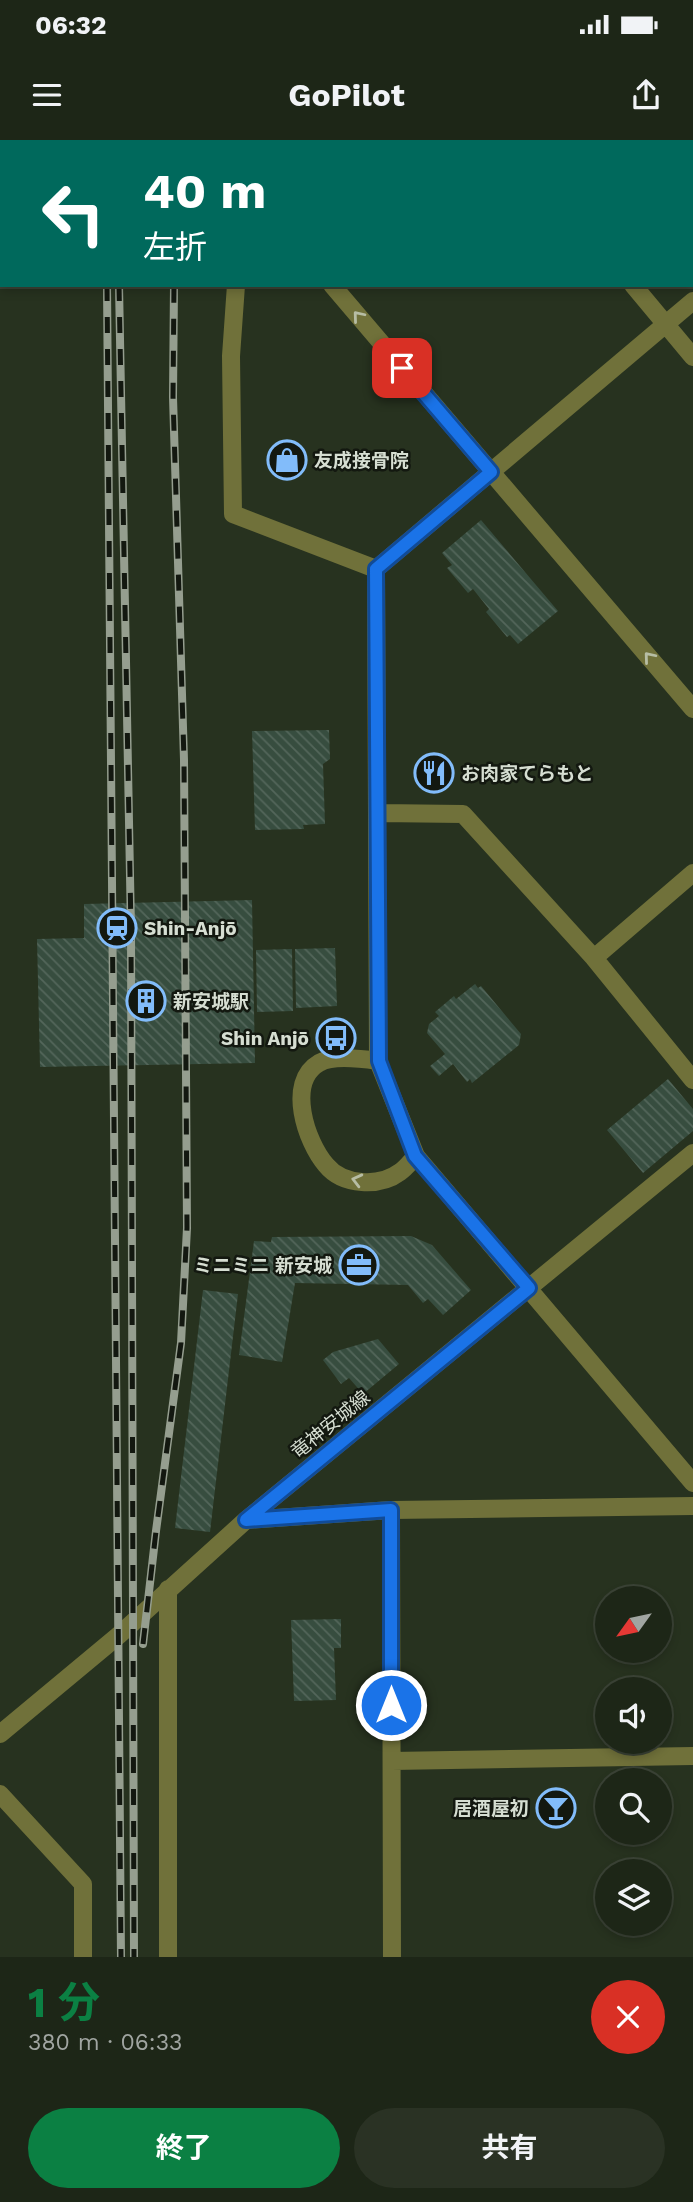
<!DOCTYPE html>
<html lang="ja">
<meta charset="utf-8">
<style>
:root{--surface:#1d2617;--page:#2a3224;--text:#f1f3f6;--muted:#a0a5a1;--line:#3b4336;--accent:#0b8043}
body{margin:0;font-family:"Work Sans","Noto Sans JP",sans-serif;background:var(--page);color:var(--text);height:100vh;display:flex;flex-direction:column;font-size:26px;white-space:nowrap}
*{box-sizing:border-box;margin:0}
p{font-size:23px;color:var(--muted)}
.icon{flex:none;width:38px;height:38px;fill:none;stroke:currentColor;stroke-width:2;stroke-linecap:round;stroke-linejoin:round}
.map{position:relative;height:1817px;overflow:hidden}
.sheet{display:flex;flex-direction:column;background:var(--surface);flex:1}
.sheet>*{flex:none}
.hud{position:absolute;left:0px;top:0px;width:693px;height:147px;box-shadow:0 4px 10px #0003,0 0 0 2px var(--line);background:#00695c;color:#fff;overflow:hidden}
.needle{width:46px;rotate:237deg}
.tools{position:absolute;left:595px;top:1446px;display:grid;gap:14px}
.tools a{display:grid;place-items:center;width:77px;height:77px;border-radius:50%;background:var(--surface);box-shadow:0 4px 10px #0003,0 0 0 2px var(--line);font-size:35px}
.pin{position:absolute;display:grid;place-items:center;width:60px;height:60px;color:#fff;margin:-30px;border-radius:14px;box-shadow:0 4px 10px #0006}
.me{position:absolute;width:77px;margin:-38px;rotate:0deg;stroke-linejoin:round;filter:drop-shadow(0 0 5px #0008)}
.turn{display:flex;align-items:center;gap:24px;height:147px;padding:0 28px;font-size:32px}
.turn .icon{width:91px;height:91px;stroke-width:2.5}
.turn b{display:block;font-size:49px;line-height:60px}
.round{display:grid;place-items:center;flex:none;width:74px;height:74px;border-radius:37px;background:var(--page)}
.head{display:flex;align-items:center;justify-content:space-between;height:119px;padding:0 28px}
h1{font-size:42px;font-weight:700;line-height:52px;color:var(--accent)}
.primary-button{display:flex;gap:14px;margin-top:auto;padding:14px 28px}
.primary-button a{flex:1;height:80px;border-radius:42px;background:var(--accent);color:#fff;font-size:28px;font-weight:700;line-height:80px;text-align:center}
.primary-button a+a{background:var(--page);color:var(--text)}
.status{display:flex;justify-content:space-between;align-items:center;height:49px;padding:0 35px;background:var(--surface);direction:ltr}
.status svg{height:19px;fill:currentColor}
header{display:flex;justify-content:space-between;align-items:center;height:91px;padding:0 28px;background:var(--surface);font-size:32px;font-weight:700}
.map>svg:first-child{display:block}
</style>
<div class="status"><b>06:32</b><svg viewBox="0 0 49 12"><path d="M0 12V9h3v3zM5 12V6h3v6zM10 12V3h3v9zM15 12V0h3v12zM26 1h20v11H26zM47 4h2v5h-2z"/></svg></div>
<header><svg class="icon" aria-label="menu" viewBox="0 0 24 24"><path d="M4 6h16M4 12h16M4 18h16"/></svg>GoPilot<svg class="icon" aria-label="share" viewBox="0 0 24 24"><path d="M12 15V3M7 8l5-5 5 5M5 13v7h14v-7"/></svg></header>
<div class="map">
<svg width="693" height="1817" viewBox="0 0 693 1817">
<defs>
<pattern id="building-back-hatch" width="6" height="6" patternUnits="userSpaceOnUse" patternTransform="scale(1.75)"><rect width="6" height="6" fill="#374d3f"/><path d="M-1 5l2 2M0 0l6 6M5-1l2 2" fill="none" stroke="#53665a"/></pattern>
</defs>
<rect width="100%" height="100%" fill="#27321f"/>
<path fill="url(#building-back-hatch)" d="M481 380 558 471 518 504 510 495 507 497 486 472 489 469 473 449 468 453 447 428 452 425 442 413Z
M329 590 330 619 323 624 325 684 303 685 304 689 255 690 252 591Z
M252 760 255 923 40 927 37 799 84 798V764Z
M335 808 337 866 296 868 295 809Z
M292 809 293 871 257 872 256 810Z
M475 844 478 848 481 846 521 894 519 905 472 943 470 939 467 942 453 924 439 936 430 926 445 914 427 893 429 884 439 876 435 872 454 856 456 859Z
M668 939 693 969V991L643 1033 607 990Z
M411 1096 432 1105 471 1150 443 1175 428 1159 423 1163 408 1145 295 1143 282 1222 239 1215 254 1101 271 1102 272 1097Z
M203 1150 238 1154 210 1392 175 1388Z
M378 1199 399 1224 363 1254 349 1238 341 1244 323 1220 333 1212Z
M341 1479V1508H334L336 1560 294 1561 291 1480Z"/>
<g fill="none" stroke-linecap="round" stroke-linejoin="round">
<path stroke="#70713a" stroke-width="18" d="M510 0 512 2
M277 2 278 0
M236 145 231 216 233 374 376 429
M332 145 693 569
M633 145 693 217
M376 429 378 921 416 1016 693 1343
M376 429 693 161
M379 673 463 674 594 818 693 940
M594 818 693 733
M378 921C364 919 332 915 319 923 286 942 306 1002 326 1025 343 1046 380 1047 400 1032 406 1028 411 1021 416 1016
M391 1370 392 1817
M246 1380 391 1370 693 1366
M168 1449V1817
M0 1594 119 1495 246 1380 693 1013
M392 1621 693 1616
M0 1654 83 1744V1817"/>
<g stroke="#959e8f" stroke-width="8">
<path id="rail" d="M106 0V2
M121 0V2
M184 2 185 0
M107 145 121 1817
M119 145 131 789 134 1817
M143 1504 156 1391 181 1203 187 1088 184 620 173 257 174 145"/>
</g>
<use href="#rail" stroke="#131810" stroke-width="5" stroke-dasharray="16" stroke-linecap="butt"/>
</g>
<defs><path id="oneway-chevron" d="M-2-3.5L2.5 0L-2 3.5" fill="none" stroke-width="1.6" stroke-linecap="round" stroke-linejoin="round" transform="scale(1.75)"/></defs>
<g stroke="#b7bda4">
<use href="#oneway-chevron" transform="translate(358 176) rotate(-130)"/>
<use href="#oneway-chevron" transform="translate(649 517) rotate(-130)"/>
<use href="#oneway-chevron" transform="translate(357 1040) rotate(-166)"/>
</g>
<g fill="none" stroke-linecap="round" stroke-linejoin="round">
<g stroke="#114b97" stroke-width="18">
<path id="route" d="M391 1565V1370L246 1380 529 1148 415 1016 379 921 376 429 491 332 402 228"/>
</g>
<use href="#route" stroke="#1a73e8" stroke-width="12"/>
</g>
<defs>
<g id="shop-ring" transform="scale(2.0125)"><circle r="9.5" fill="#131810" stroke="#82bcfa" stroke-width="1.5"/><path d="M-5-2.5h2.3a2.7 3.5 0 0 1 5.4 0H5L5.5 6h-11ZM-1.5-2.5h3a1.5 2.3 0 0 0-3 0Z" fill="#82bcfa"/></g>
<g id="restaurant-ring" transform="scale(2.0125)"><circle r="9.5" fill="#131810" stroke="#82bcfa" stroke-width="1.5"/><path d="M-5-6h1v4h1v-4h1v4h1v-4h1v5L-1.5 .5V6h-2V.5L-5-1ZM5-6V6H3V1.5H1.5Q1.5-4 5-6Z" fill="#82bcfa"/></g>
<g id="station-ring" transform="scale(2.0125)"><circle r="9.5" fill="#131810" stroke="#82bcfa" stroke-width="1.5"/><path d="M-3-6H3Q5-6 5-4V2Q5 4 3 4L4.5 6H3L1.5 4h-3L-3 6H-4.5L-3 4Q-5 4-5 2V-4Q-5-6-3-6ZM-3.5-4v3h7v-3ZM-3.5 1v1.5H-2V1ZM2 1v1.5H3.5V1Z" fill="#82bcfa"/></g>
<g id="building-ring" transform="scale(2.0125)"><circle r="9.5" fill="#131810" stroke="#82bcfa" stroke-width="1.5"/><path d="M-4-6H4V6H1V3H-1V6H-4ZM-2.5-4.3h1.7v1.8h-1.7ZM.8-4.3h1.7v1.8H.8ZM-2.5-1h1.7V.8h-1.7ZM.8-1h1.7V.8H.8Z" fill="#82bcfa"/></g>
<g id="bus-ring" transform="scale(2.0125)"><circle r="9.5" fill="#131810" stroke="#82bcfa" stroke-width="1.5"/><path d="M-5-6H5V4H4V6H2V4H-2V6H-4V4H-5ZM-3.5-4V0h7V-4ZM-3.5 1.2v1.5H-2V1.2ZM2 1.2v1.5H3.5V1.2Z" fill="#82bcfa"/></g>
<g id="office-ring" transform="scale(2.0125)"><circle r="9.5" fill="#131810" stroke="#82bcfa" stroke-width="1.5"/><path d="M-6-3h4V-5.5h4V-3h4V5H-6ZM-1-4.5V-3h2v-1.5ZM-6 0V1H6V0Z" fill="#82bcfa"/></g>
<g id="bar-ring" transform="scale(2.0125)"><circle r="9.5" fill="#131810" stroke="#82bcfa" stroke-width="1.5"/><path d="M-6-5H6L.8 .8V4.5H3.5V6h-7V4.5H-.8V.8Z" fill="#82bcfa"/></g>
</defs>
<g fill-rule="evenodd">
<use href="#shop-ring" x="287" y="320"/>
<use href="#restaurant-ring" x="434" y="633"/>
<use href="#station-ring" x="117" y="788"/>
<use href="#building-ring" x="146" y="861"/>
<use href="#bus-ring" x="336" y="898"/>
<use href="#office-ring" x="359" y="1125"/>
<use href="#bar-ring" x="556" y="1668"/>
</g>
<g text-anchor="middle" stroke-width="5" stroke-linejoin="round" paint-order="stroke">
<g font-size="19" font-weight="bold" fill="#d6ded2" stroke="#131810" text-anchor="start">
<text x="314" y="327">友成接骨院</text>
<text x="461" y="640">お肉家てらもと</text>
<text x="144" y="795">Shin-Anjō</text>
<text x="173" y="868">新安城駅</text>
<text x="309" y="905" text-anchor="end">Shin Anjō</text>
<text x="332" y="1132" text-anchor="end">ミニミニ 新安城</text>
<text x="529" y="1675" text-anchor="end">居酒屋初</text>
</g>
<g font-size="19" fill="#d6ded2" stroke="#131810">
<text transform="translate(330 1284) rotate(-39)" y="7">竜神安城線</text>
</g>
</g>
</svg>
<div class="tools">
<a><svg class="needle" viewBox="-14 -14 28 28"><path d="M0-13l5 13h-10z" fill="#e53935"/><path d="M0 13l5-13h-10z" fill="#a0a5a1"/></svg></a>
<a><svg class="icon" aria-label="sound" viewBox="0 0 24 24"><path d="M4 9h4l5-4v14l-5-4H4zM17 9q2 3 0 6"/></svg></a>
<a><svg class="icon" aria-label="search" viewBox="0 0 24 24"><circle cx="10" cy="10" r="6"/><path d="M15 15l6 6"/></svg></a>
<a><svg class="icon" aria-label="layers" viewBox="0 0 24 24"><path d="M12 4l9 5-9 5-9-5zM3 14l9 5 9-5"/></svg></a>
</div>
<div class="pin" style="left:402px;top:228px;background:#d93025"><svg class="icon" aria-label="arrive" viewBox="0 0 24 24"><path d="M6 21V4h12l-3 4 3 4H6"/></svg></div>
<svg class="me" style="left:391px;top:1565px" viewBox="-20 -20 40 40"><circle r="17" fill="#1a73e8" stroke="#fff" stroke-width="3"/><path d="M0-11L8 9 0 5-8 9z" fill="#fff"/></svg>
<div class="hud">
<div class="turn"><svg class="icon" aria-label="left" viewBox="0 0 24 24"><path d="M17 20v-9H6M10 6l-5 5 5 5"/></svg><div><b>40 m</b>左折</div></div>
</div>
</div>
<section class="sheet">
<div class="head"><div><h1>1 分</h1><p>380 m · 06:33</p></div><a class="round" style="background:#d93025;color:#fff"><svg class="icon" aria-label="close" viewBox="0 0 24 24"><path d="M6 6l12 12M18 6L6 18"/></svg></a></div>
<div class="primary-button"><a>終了</a><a>共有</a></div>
</section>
